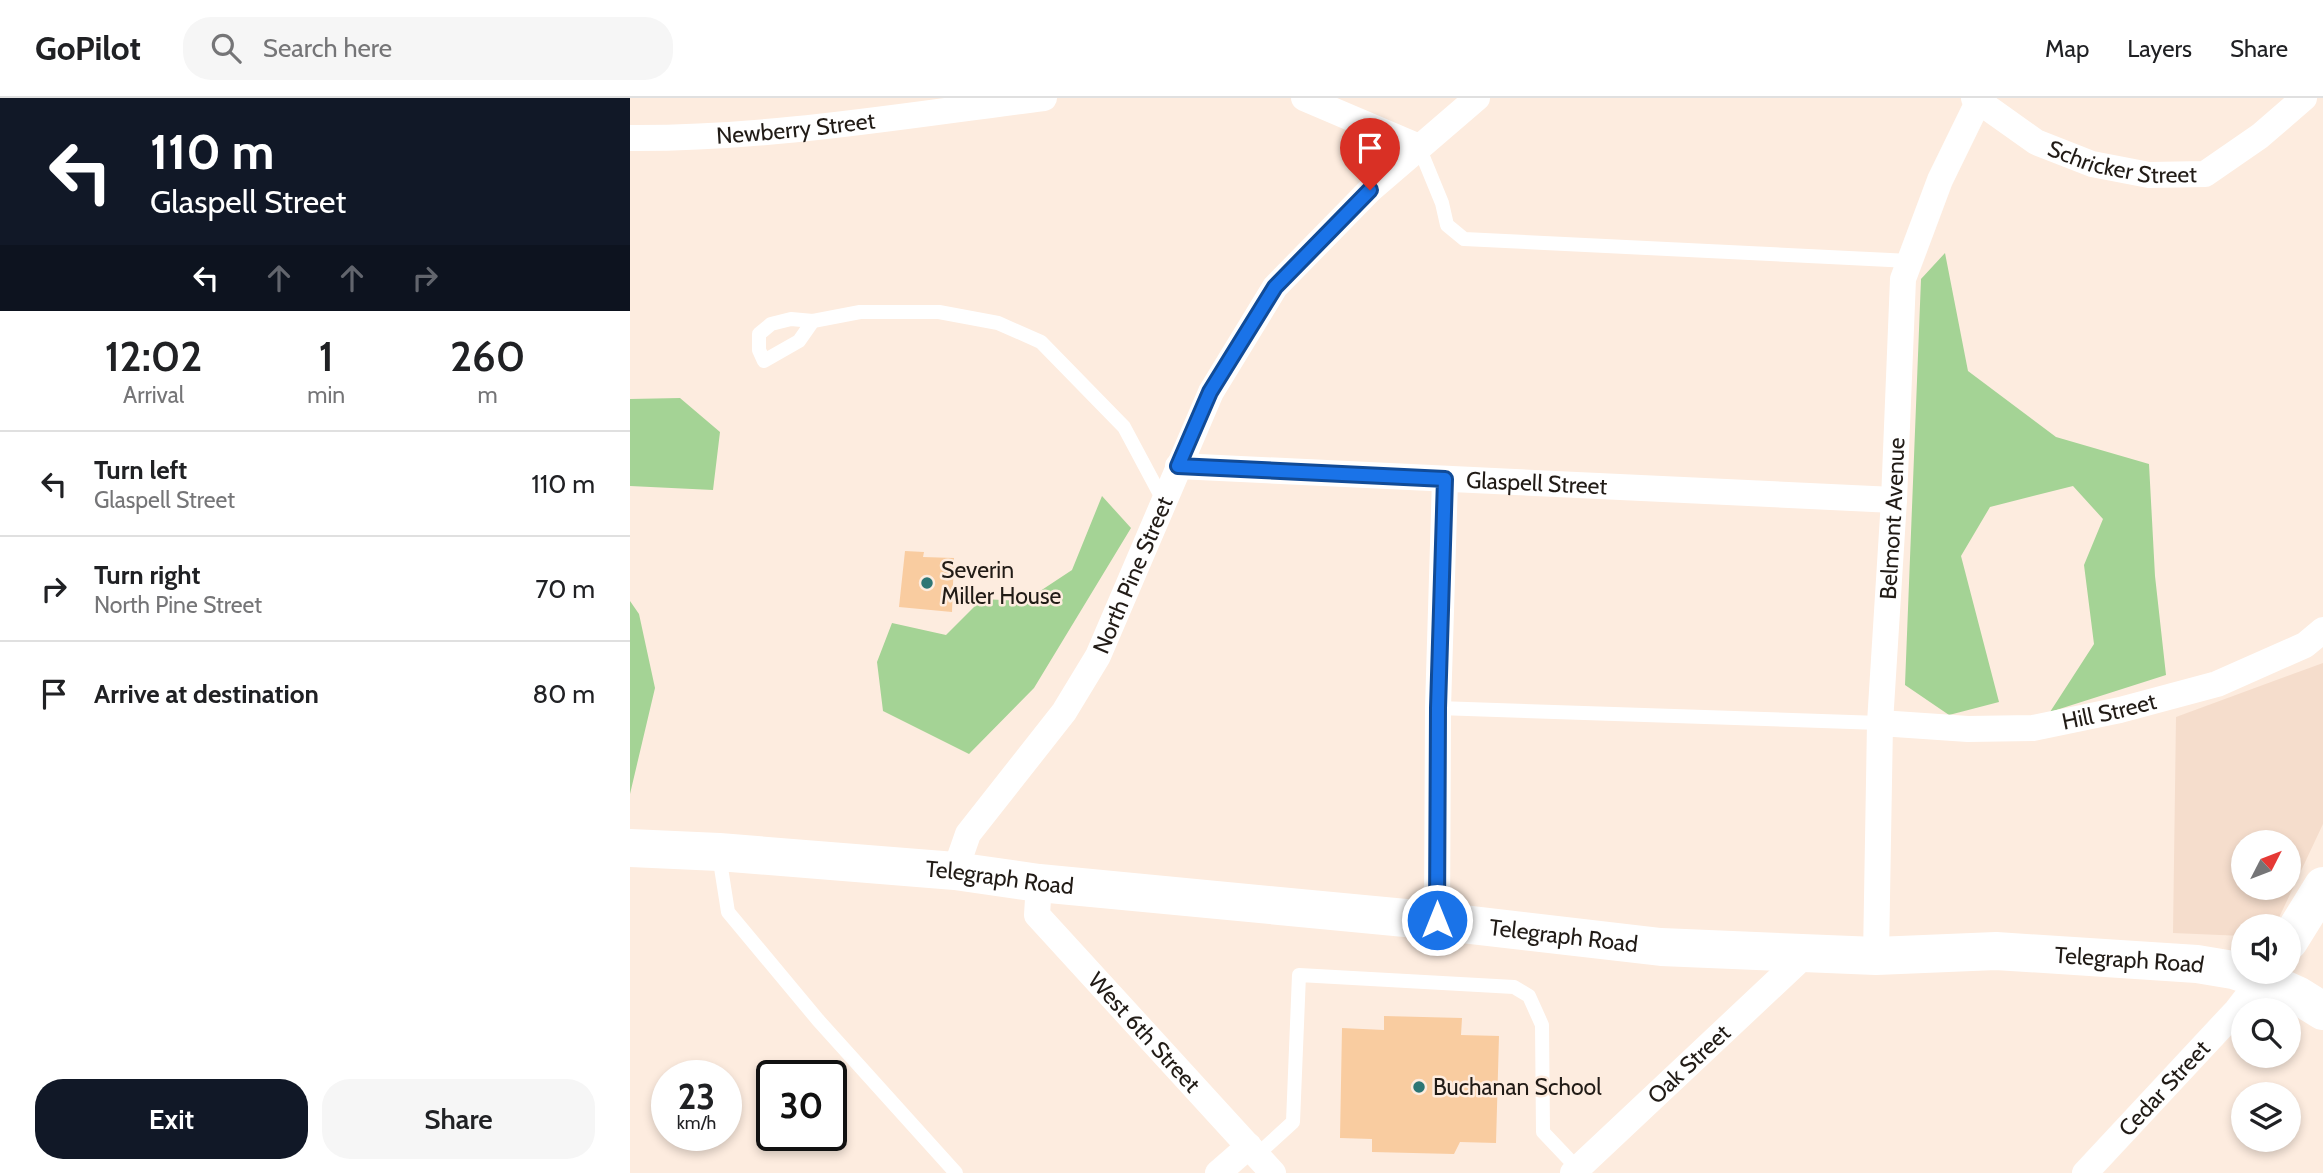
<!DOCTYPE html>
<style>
:root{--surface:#fff;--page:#f6f6f6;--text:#202124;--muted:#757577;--line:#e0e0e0;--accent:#111827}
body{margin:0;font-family:Cabin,sans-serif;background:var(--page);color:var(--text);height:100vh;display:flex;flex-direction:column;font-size:26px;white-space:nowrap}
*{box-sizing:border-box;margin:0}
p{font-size:23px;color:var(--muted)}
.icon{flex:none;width:38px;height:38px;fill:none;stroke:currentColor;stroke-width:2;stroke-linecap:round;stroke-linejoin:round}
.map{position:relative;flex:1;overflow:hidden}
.sheet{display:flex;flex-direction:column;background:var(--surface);width:630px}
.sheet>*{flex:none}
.banner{background:#111827;color:#fff;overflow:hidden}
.needle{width:46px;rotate:48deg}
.tools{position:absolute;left:1601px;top:732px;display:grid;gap:14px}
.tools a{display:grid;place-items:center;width:70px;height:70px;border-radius:50%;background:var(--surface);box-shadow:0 4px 10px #0003;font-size:35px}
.speed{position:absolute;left:21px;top:962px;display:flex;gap:14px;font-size:35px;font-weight:700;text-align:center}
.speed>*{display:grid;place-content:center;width:91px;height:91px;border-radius:50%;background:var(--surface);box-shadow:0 4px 10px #0003;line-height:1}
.speed small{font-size:18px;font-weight:400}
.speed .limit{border:4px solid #111;border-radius:10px;background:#fff;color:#111}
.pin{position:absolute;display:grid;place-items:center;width:60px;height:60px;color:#fff;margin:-72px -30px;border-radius:50% 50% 50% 0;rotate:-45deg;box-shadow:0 0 7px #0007}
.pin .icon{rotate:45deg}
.me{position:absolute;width:77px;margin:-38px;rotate:0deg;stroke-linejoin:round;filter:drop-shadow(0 0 5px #0008)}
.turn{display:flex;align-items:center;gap:24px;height:147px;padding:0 35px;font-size:32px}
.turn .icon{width:91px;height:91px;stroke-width:2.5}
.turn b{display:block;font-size:49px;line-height:60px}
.lanes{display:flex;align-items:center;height:66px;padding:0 35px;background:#0003;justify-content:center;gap:35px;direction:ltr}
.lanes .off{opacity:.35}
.eta{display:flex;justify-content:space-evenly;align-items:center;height:119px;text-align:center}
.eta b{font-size:42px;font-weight:600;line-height:49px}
.cta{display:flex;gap:14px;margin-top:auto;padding:14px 35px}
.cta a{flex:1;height:80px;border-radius:28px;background:var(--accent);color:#fff;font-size:28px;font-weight:600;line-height:80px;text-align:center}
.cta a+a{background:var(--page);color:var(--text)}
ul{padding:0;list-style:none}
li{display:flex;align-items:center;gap:21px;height:105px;padding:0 35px;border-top:2px solid var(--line)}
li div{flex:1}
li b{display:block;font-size:26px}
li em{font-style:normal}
header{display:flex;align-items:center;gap:42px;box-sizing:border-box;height:98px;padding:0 35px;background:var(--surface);border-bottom:2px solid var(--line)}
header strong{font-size:33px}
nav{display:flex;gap:38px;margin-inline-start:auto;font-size:24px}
.search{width:490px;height:63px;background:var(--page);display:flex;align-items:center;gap:18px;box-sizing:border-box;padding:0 24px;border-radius:28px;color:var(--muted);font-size:26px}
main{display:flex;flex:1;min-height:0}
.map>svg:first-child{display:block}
</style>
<header>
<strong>GoPilot</strong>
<div class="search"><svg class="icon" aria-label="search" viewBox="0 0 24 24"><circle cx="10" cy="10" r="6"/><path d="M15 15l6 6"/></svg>Search here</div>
<nav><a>Map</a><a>Layers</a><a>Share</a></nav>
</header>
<main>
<section class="sheet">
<div class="banner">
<div class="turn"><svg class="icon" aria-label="left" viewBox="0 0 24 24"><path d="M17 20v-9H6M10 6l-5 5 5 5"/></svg><div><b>110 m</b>Glaspell Street</div></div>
<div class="lanes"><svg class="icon" aria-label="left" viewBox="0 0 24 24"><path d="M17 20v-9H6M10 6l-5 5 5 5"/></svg><svg class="icon off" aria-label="ahead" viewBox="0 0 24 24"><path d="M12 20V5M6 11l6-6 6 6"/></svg><svg class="icon off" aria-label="ahead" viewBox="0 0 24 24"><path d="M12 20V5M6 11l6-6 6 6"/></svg><svg class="icon off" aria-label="right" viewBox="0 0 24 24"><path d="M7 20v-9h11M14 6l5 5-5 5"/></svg></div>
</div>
<div class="eta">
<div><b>12:02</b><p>Arrival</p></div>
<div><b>1</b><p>min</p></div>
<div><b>260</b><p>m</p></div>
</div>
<ul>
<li><svg class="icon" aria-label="left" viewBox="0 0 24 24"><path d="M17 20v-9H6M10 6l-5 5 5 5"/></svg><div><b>Turn left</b><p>Glaspell Street</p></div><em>110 m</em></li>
<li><svg class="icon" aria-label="right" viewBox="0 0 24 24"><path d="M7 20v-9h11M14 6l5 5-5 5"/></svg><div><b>Turn right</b><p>North Pine Street</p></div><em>70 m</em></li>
<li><svg class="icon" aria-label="arrive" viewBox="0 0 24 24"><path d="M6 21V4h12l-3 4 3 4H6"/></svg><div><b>Arrive at destination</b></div><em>80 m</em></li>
</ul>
<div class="cta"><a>Exit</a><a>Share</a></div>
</section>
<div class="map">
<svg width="1693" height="1075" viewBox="0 0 1693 1075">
<rect width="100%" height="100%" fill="#fdecdf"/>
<path fill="#f5ddcc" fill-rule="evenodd" d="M1693 565V726L1645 828H1614L1613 838 1543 835 1546 619ZM1614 744H1659V789H1614Z"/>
<path fill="#a4d395" d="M1315 155 1338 273 1426 339 1519 366 1525 478 1536 577 1420 614 1464 546 1454 467 1473 421 1443 388 1360 409 1331 458 1369 604 1319 617 1275 587 1291 181Z
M50 300 90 334 83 392 0 388V301Z
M472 398 501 430 404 590 339 656 253 613 247 564 262 525 316 537 352 501 395 503 442 472Z
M0 503 9 516 25 590 0 696Z"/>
<path fill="#f9cca0" d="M275 453 294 454 293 459 324 460 322 514 269 509Z
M754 918 832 920 831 937 869 938 866 1045 830 1044 824 1056 742 1054V1041L710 1040 712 930 754 932Z"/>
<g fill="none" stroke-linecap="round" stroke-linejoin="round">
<path stroke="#fff" stroke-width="14" d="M789 49 812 105 817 127 834 141 1280 163
M161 221 183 223 169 243 134 263 129 252V236L141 226Z
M183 223 230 214H309L368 225 411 244 494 329 533 402
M808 610 1250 625
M89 757 98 814 188 922 326 1075
M627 1057 663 1024 669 877 884 889 899 898 912 927 913 1034 951 1074"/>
<g stroke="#fff" stroke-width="26">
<path d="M674 0 789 49"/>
<path id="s1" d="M1344 0 1406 44 1462 66 1519 77 1575 76 1630 38 1674 0"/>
<path id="s2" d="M0 40C139 41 277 17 414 0"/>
<path id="s3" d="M548 368 1264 402"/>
<path id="s4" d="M1250 625 1338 631 1403 630 1490 612 1587 586 1675 547 1693 532"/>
<path id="s5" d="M325 773 338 736 434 614 468 558 581 294 645 189 740 92 847 0"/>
<path id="s6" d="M409 785 407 817 643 1075"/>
<path d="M807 823 808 610 815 381"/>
<path id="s7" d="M1246 858 1250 625 1264 402 1273 181 1310 82 1350 0"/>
<path d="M588 1075 619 1048"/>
<path id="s8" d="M943 1075 1176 856"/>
<path id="s9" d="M1455 1075 1607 912 1631 881"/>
</g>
<g stroke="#fff" stroke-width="38">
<path id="s10" d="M0 750 89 754 325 773 409 785 807 823 1031 849 1246 858 1366 853 1567 866 1603 872 1631 881 1667 897 1693 913"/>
<path d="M1659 843 1693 788"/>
</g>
</g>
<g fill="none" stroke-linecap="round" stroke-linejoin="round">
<g stroke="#114b97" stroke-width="18">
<path id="route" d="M740 92 645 189 580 294 548 368 815 381 808 610 807 822"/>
</g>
<use href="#route" stroke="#1a73e8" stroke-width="12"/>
</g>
<g fill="#2d7675" stroke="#fdecdf" stroke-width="2.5">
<circle cx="297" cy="485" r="7"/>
<circle cx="789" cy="989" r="7"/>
</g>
<g text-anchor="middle" stroke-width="5" stroke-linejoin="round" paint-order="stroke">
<g font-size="23" fill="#211b16" stroke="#fdecdf">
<text dy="8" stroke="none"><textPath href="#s2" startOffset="166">Newberry Street</textPath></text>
<text dy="8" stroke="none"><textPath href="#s1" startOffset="166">Schricker Street</textPath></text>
<text dy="8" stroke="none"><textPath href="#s3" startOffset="359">Glaspell Street</textPath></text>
<text dy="8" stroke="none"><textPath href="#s7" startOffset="438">Belmont Avenue</textPath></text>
<text dy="8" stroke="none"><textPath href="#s5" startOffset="348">North Pine Street</textPath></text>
<text dy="8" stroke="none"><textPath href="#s4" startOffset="231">Hill Street</textPath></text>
<text dy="8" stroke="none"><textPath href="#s10" startOffset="371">Telegraph Road</textPath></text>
<text dy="8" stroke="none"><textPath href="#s10" startOffset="938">Telegraph Road</textPath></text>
<text dy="8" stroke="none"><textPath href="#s10" startOffset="1505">Telegraph Road</textPath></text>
<text dy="8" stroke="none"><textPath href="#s6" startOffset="191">West 6th Street</textPath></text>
<text dy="8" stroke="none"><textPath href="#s8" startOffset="159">Oak Street</textPath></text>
<text dy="8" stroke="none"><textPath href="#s9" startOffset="116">Cedar Street</textPath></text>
</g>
<g font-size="23" fill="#211b16" stroke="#fdecdf" text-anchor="start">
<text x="311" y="480">Severin<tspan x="311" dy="26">Miller House</tspan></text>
<text x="803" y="997">Buchanan School</text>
</g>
</g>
</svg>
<div class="tools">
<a><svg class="needle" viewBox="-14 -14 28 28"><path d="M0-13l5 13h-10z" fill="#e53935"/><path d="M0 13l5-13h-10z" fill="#757577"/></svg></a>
<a><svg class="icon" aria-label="sound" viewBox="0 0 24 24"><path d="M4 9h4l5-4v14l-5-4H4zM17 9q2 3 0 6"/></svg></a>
<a><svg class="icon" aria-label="search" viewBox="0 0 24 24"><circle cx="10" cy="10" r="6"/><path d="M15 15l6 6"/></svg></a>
<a><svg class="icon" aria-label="layers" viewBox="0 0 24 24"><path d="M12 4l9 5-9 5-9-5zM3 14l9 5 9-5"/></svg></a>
</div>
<div class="speed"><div>23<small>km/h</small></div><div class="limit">30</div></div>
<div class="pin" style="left:740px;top:92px;background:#d93025"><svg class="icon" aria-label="arrive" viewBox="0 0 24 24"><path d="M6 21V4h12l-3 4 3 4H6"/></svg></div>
<svg class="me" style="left:807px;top:822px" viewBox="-20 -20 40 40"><circle r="17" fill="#1a73e8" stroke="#fff" stroke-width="3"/><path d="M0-11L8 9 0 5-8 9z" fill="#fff"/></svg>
</div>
</main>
